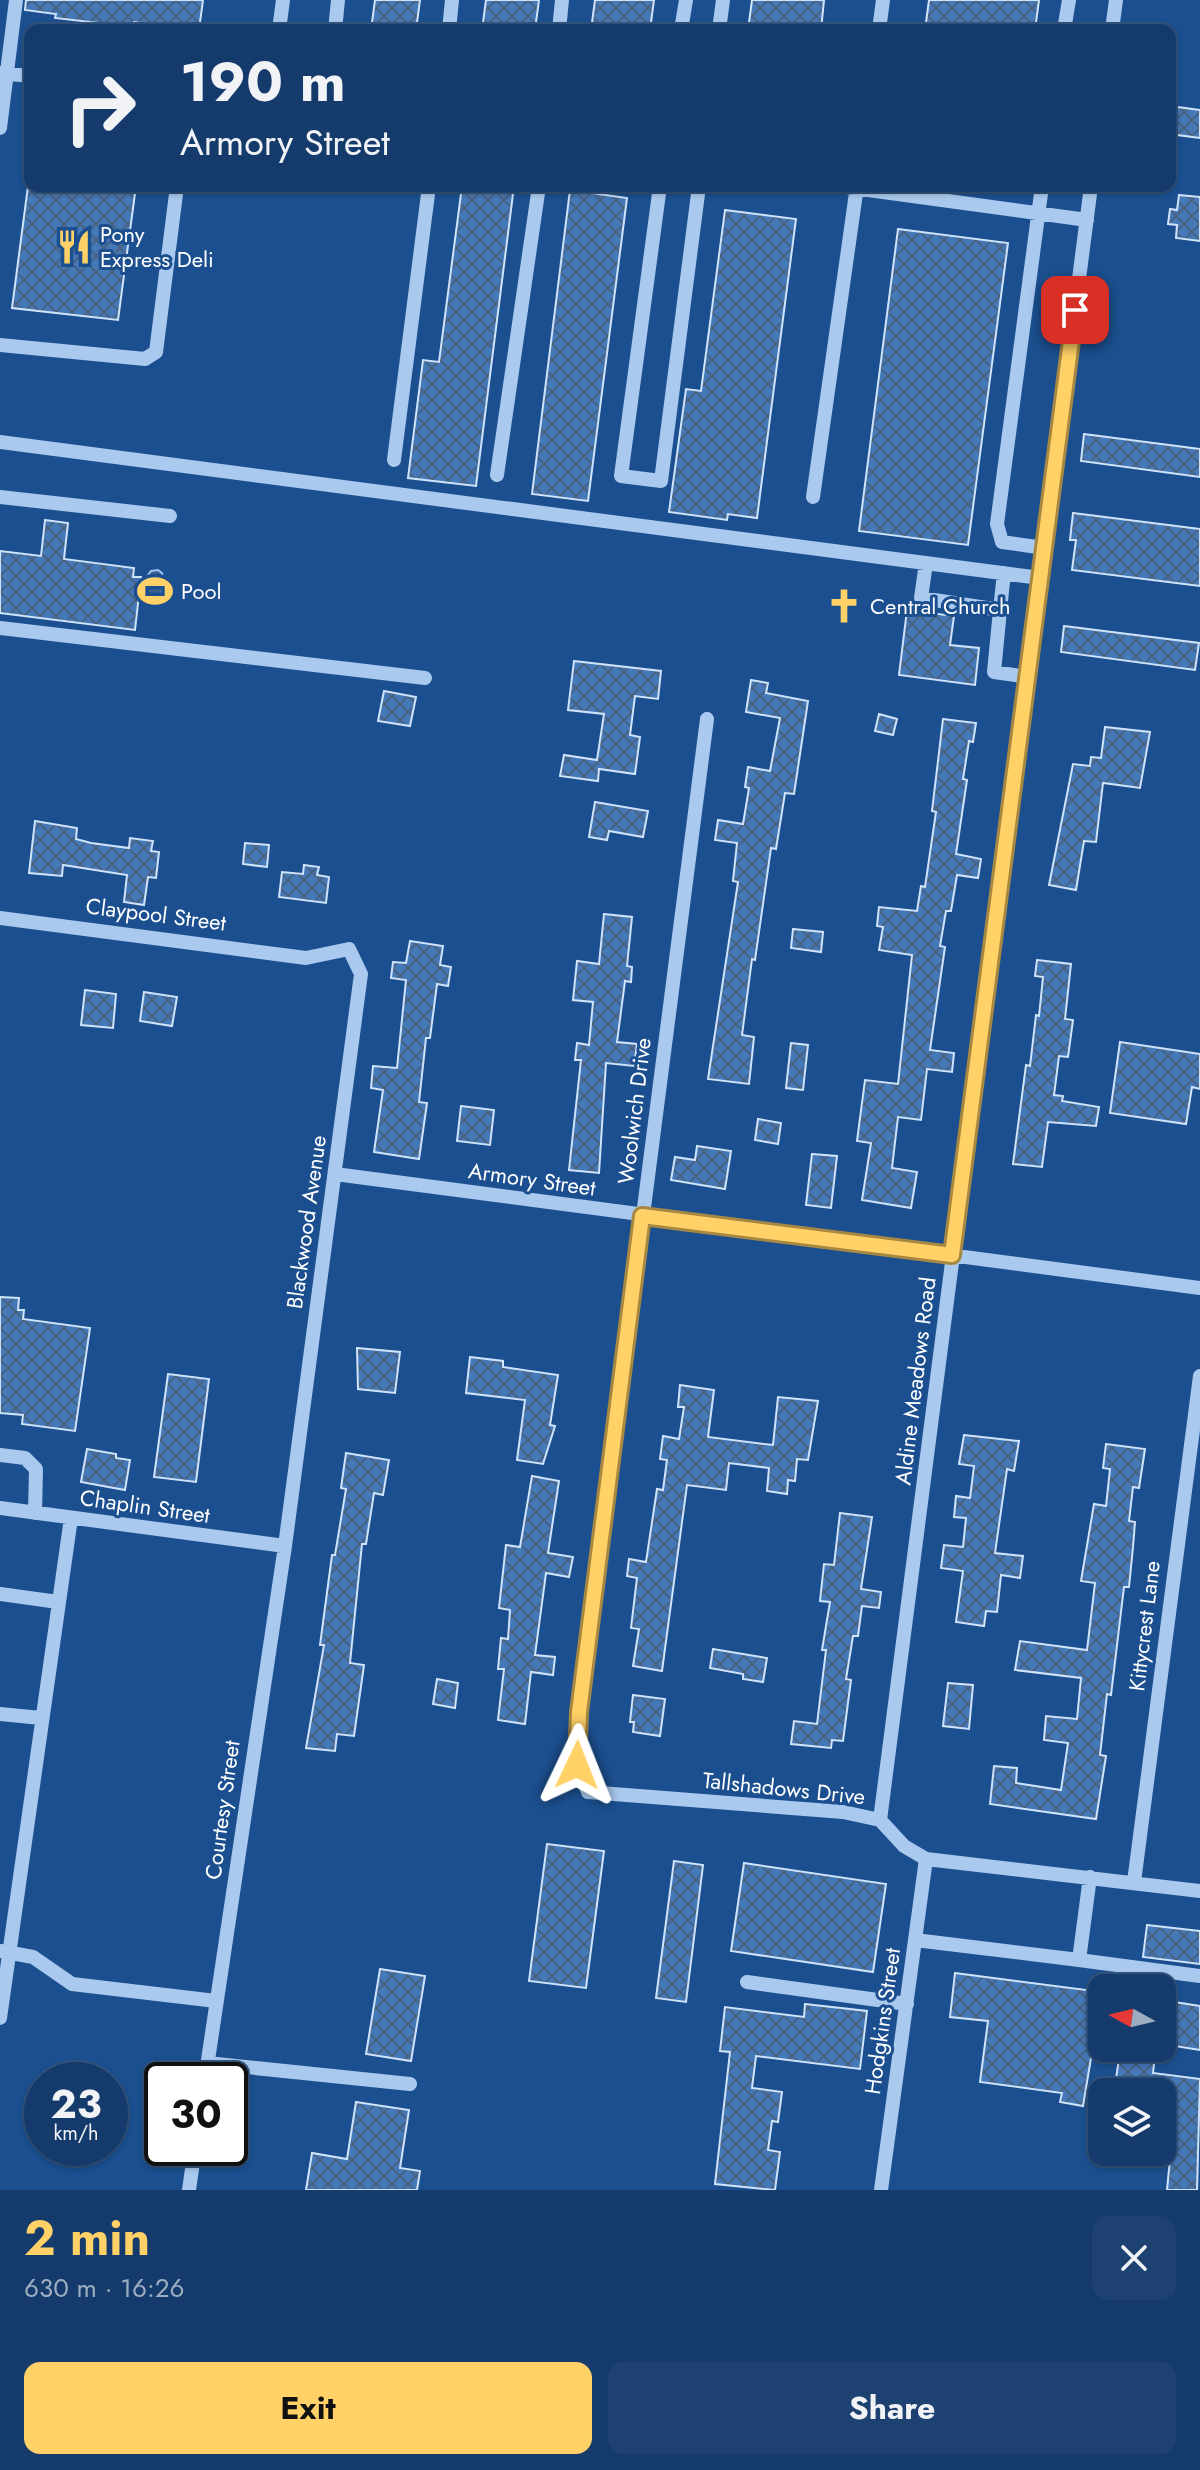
<!DOCTYPE html>
<meta charset="utf-8">
<style>
:root{--surface:#143b6b;--page:#1d4271;--text:#f1f3f6;--muted:#9dadc1;--line:#33557e;--accent:#ffd166}
body{margin:0;font-family:Jost,sans-serif;background:var(--page);color:var(--text);height:100vh;display:flex;flex-direction:column;font-size:30px;white-space:nowrap}
*{box-sizing:border-box;margin:0}
p{font-size:26px;color:var(--muted)}
.icon{flex:none;width:44px;height:44px;fill:none;stroke:currentColor;stroke-width:2;stroke-linecap:round;stroke-linejoin:round}
.map{position:relative;height:2190px;overflow:hidden}
.drawer{display:flex;flex-direction:column;background:var(--surface);flex:1}
.drawer>*{flex:none}
.hud{position:absolute;left:24px;top:24px;width:1152px;height:168px;border-radius:16px;box-shadow:0 2px 6px #0004,0 0 0 2px var(--line);background:#143b6b;color:var(--text);overflow:hidden}
.needle{width:52px;rotate:278deg}
.controls{position:absolute;left:1088px;top:1974px;display:grid;gap:16px}
.controls a{display:grid;place-items:center;width:88px;height:88px;border-radius:16px;background:var(--surface);box-shadow:0 2px 6px #0004,0 0 0 2px var(--line);font-size:40px}
.speed{position:absolute;left:24px;top:2062px;display:flex;gap:16px;font-size:40px;font-weight:700;text-align:center}
.speed>*{display:grid;place-content:center;width:104px;height:104px;border-radius:50%;background:var(--surface);box-shadow:0 2px 6px #0004,0 0 0 2px var(--line);line-height:1}
.speed small{font-size:20px;font-weight:400}
.speed .limit{border:4px solid #111;border-radius:12px;background:#fff;color:#111}
.pin{position:absolute;display:grid;place-items:center;width:68px;height:68px;color:#fff;margin:-34px;border-radius:16px;box-shadow:0 4px 12px #0006}
.me{position:absolute;width:88px;margin:-44px;rotate:2deg;stroke-linejoin:round;filter:drop-shadow(0 0 6px #0008)}
.turn{display:flex;align-items:center;gap:28px;height:168px;padding:0 24px;font-size:36px}
.turn .icon{width:104px;height:104px;stroke-width:2.5}
.turn b{display:block;font-size:56px;line-height:68px}
.round{display:grid;place-items:center;flex:none;width:84px;height:84px;border-radius:16px;background:var(--page)}
.headline{display:flex;align-items:center;justify-content:space-between;height:136px;padding:0 24px}
h1{font-size:48px;font-weight:700;line-height:60px;color:var(--accent)}
.primary-button{display:flex;gap:16px;margin-top:auto;padding:16px 24px}
.primary-button a{flex:1;height:92px;border-radius:16px;background:var(--accent);color:#111;font-size:32px;font-weight:700;line-height:92px;text-align:center}
.primary-button a+a{background:var(--page);color:var(--text)}
.map>svg:first-child{display:block}
</style>
<div class="map">
<svg width="1200" height="2190" viewBox="0 0 1200 2190">
<defs>
<pattern id="building-cross-hatch" width="8" height="8" patternUnits="userSpaceOnUse" patternTransform="scale(2)"><rect width="8" height="8" fill="#4478b7"/><path d="M0 0l8 8M0 8l8-8" fill="none" stroke="#486282"/></pattern>
</defs>
<rect width="100%" height="100%" fill="#1b4f8f"/>
<path fill="#3c6290" stroke="#9cc4f0" stroke-width="2" d="M158 570 162 573C164 585 164 595 154 603L148 602 146 578 151 571Z"/>
<path fill="url(#building-cross-hatch)" stroke="#cfe3fa" stroke-width="2" d="M26 0H203L199 30 134 22 133 27 55 18 56 14 25 10Z
M375 0H420L416 30H371Z
M486 0H539L535 30H482Z
M595 0H654L650 30H591Z
M752 0H824L821 30H748Z
M929 0H1039L1035 30H925Z
M1170 106 1200 110V138L1170 134Z
M28 186H136L118 320 12 308Z
M462 186H514L476 486 408 478 423 360 439 362Z
M570 190 627 198 588 501 532 494Z
M1179 195 1200 197V241L1176 238 1177 225 1168 224 1170 209 1177 210Z
M725 210 796 219 757 518 728 514 727 520 669 512 686 389 701 391Z
M898 229 1008 243 968 545 859 531Z
M1084 434 1200 449V477L1081 461Z
M1073 513 1200 529V586L1072 570 1076 540H1070Z
M45 520 68 523 64 559 134 568 133 577H141L135 630 0 613V551L41 556Z
M907 610 954 616 950 645 979 648 975 685 899 675Z
M1064 626 1199 643 1195 670 1061 652Z
M574 661 661 671 658 699 635 696 630 735 640 737 635 774 599 769 598 781 560 776 564 755 597 760 604 714 568 710Z
M751 680 768 683 766 693 808 701 794 794 785 793 776 849 771 848 755 960 752 959 742 1035 754 1037 749 1084 708 1079 738 882 733 881 737 843 715 840 718 820 743 824 749 788 745 787 748 767 770 771 780 718 746 712Z
M384 691 416 697 410 726 378 721Z
M879 714 897 719 893 735 875 731Z
M943 719 976 723 973 742 969 741 963 779 967 780 956 854 981 859 978 878 957 875 951 911H946L940 946 945 947 930 1050 954 1053 952 1072 927 1069 921 1120 898 1117 892 1168 917 1172 911 1208 862 1200 871 1143 857 1141 865 1080 898 1084 912 955 879 950 883 927 877 926 879 907 917 911 921 886 925 887 936 812 932 811Z
M1105 727 1150 732 1140 788 1103 783 1096 842 1084 841 1076 890 1049 885 1073 764 1090 766 1091 757 1101 758Z
M595 802 648 811 643 837 609 831 607 840 589 837Z
M35 821 77 828 76 839 91 843 129 848 130 838 153 841 151 851 159 852 156 878 148 877 144 905 124 902 127 875 63 865 62 876 29 873Z
M245 843 269 845 267 867 243 864Z
M304 865 319 867 317 875 329 877 326 903 279 897 282 872 303 874Z
M604 914 632 917 627 966 632 967 631 982 625 981 617 1042 637 1044 634 1066 606 1063 599 1173 569 1170 581 1060H575L577 1043 589 1045 593 1002 573 1000 577 961 599 964Z
M793 929 823 932 821 952 791 948Z
M410 941 443 946 440 965 451 967 448 986 437 984 430 1038H426L419 1102 427 1103 419 1159 374 1152 383 1090 371 1088 373 1066 397 1068 406 980 391 978 393 962 406 963Z
M1037 960 1071 964 1065 1019 1073 1020 1068 1057 1059 1056 1054 1095 1063 1096 1062 1101 1099 1107 1096 1126 1048 1122 1042 1167 1013 1164 1026 1065 1030 1066 1036 1015 1039 1016 1043 977 1035 976Z
M85 990 116 994 113 1028 81 1025Z
M144 992 177 997 172 1026 140 1021Z
M1120 1042 1200 1054V1089L1192 1087 1186 1124 1110 1113Z
M791 1043 808 1045 803 1090 786 1088Z
M461 1106 494 1110 490 1145 457 1141Z
M758 1119 781 1123 778 1144 755 1140Z
M697 1146 731 1151 725 1189 671 1180 675 1157 695 1160Z
M812 1154 837 1156 831 1208 806 1205Z
M0 1297 19 1298 18 1310H24L23 1319 90 1328 75 1431 22 1424 23 1415 0 1413Z
M357 1348 400 1352 395 1393 358 1389Z
M470 1357 503 1361V1367L558 1375 550 1425 555 1426 543 1464 517 1460 525 1400 466 1393Z
M168 1374 209 1379 196 1482 154 1477Z
M680 1385 714 1390 708 1437 773 1445 778 1397 818 1401 808 1460 797 1459 795 1481 788 1480 787 1494 767 1491 769 1468 729 1463 726 1490 687 1485 662 1671 633 1666 639 1629 631 1628 637 1578 627 1576 629 1559 646 1562 657 1489 663 1490 667 1460 660 1459 663 1436 679 1439 684 1407H678Z
M964 1435 1019 1441 1014 1471 1007 1469 995 1553 1023 1556 1020 1578 1001 1575 997 1612 986 1611 984 1626 956 1622 963 1571 941 1568 944 1545 963 1547 966 1518 954 1517 956 1496 970 1498 974 1466 959 1464Z
M1106 1444 1145 1449 1139 1488 1133 1487 1129 1521 1135 1522 1133 1547 1129 1587H1124L1111 1695 1107 1694 1100 1755 1106 1756 1096 1819 990 1804 994 1766 1017 1768 1016 1783 1061 1790 1068 1743 1044 1740 1046 1716 1077 1719 1081 1678 1015 1670 1020 1641 1087 1650 1095 1583 1081 1581 1094 1504 1106 1506 1110 1469 1103 1468Z
M87 1449 116 1454V1458L130 1460 125 1490 81 1482Z
M346 1453 389 1460 383 1495 374 1493 366 1544H362L350 1663 364 1665 354 1736 337 1734 335 1751 306 1748 324 1645H320L332 1555H335L346 1489 341 1488Z
M532 1476 559 1481 548 1553 573 1557 569 1577 546 1573 535 1655 555 1657 553 1675 531 1672 525 1724 498 1720 504 1669H498L501 1638 508 1639 510 1610 499 1608 506 1545 520 1547Z
M840 1513 872 1517 861 1589 881 1592 879 1608 862 1606 858 1636H853L846 1679 851 1680 843 1741 832 1740 831 1748 791 1744 794 1721 817 1724 826 1650H822L830 1602 820 1601 824 1564 834 1565Z
M713 1649 767 1658 763 1682 743 1679V1674L710 1668Z
M437 1679 458 1683 455 1708 433 1704Z
M948 1683 973 1685 969 1729 943 1726Z
M633 1695 665 1699 660 1736 633 1732 634 1722H630Z
M547 1844 604 1851 586 1988 529 1981Z
M674 1861 703 1865 686 2002 656 1998Z
M744 1863 886 1884 873 1972 731 1951Z
M1147 1925 1200 1931V1964L1143 1957Z
M380 1969 425 1976 411 2061 366 2054Z
M955 1973 1102 1992 1083 2106 1060 2102 1062 2093 980 2082 988 2021 950 2017Z
M1162 2000 1200 2006V2050L1162 2044Z
M805 2004 867 2011 860 2069 756 2056 752 2088 782 2092 778 2122 772 2121 768 2150 780 2152 775 2190 715 2184 730 2052 720 2051 725 2007 804 2017Z
M1120 2052 1155 2056 1153 2073 1200 2079 1197 2190H1167L1171 2148 1162 2147 1165 2111 1162 2110V2092H1114Z
M356 2102 409 2110 400 2168 420 2171 417 2190H306L312 2153 347 2159Z"/>
<g fill="none" stroke-linecap="round" stroke-linejoin="round">
<path stroke="#a9c9ee" stroke-width="14" d="M279 30 283 0
M335 30 338 0
M449 30 452 0
M559 30 562 0
M681 30 686 0
M719 30 723 0
M879 30 883 0
M1064 30 1069 0
M1112 30 1116 0
M0 73 30 76
M0 128 16 0
M660 186 621 476 661 481 699 186
M839 186 1087 220
M1042 186 997 524 1002 542 1044 548
M0 345 145 359 156 352 177 186
M0 442 1040 578
M394 460 429 186
M497 475 539 186
M0 497 170 516
M813 497 857 186
M926 563 921 598 1000 610 994 672 1028 677
M1000 610 1004 573
M0 628 425 678
M707 719 579 1712 577 1765 588 1792 843 1812 880 1820 904 1846 926 1859 1200 1891
M0 918 306 958 349 949 361 974 285 1546 205 2080
M335 1174 1200 1288
M0 1455 25 1458 36 1469 35 1513
M0 1508 285 1546
M0 1594 58 1602
M0 1714 41 1718
M880 1820 1091 186
M1090 1877 1079 1960 1200 1976
M1134 1882 1200 1376
M915 1940 1079 1960
M0 1951 33 1957 72 1984 216 2001
M747 1982 907 2004
M0 2018 71 1518
M207 2063 410 2084
M189 2190 195 2148
M881 2190 926 1859"/>
</g>
<g fill="none" stroke-linecap="round" stroke-linejoin="round">
<g stroke="#a68842" stroke-width="20">
<path id="route" d="M577 1765 579 1712 642 1216 952 1255 1075 310"/>
</g>
<use href="#route" stroke="#ffd166" stroke-width="14"/>
</g>
<defs>
<g id="restaurant-bare" transform="scale(2.76)"><path d="M-5-6h1v4h1v-4h1v4h1v-4h1v5L-1.5 .5V6h-2V.5L-5-1ZM5-6V6H3V1.5H1.5Q1.5-4 5-6Z" fill="#ffd166" stroke="#1b4f8f" stroke-width="2.5" paint-order="stroke"/></g>
<g id="stadium-bare" transform="scale(2.76)"><path d="M0-5a6.5 5 0 1 0 0 10a6.5 5 0 1 0 0-10ZM-3.5-1.8h7v3.6h-7Z" fill="#ffd166" stroke="#1b4f8f" stroke-width="2.5" paint-order="stroke"/></g>
<g id="church-bare" transform="scale(2.76)"><path d="M-1.2-6h2.4v3.5h3.3v2.4h-3.3V6h-2.4V-.1h-3.3v-2.4h3.3Z" fill="#ffd166" stroke="#1b4f8f" stroke-width="2.5" paint-order="stroke"/></g>
</defs>
<g fill-rule="evenodd">
<use href="#restaurant-bare" x="74" y="247"/>
<use href="#stadium-bare" x="155" y="591"/>
<use href="#church-bare" x="844" y="606"/>
</g>
<g text-anchor="middle" stroke-width="6" stroke-linejoin="round" paint-order="stroke">
<g font-size="22" fill="#fff" stroke="#1b4f8f" text-anchor="start">
<text x="100" y="242">Pony<tspan x="100" dy="25">Express Deli</tspan></text>
<text x="181" y="599">Pool</text>
<text x="870" y="614">Central Church</text>
</g>
<g font-size="22" fill="#fff" stroke="#1b4f8f">
<text transform="translate(156 914) rotate(7)" y="8">Claypool Street</text>
<text transform="translate(634 1111) rotate(-83)" y="8">Woolwich Drive</text>
<text transform="translate(532 1179) rotate(8)" y="8">Armory Street</text>
<text transform="translate(306 1222) rotate(-82)" y="8">Blackwood Avenue</text>
<text transform="translate(915 1381) rotate(-83)" y="8">Aldine Meadows Road</text>
<text transform="translate(145 1506) rotate(8)" y="8">Chaplin Street</text>
<text transform="translate(1144 1626) rotate(-83)" y="8">Kittycrest Lane</text>
<text transform="translate(784 1788) rotate(6)" y="8">Tallshadows Drive</text>
<text transform="translate(222 1810) rotate(-82)" y="8">Courtesy Street</text>
<text transform="translate(882 2021) rotate(-82)" y="8">Hodgkins Street</text>
</g>
</g>
</svg>
<div class="controls">
<a><svg class="needle" viewBox="-14 -14 28 28"><path d="M0-13l5 13h-10z" fill="#e53935"/><path d="M0 13l5-13h-10z" fill="#9dadc1"/></svg></a>
<a><svg class="icon" aria-label="layers" viewBox="0 0 24 24"><path d="M12 4l9 5-9 5-9-5zM3 14l9 5 9-5"/></svg></a>
</div>
<div class="speed"><div>23<small>km/h</small></div><div class="limit">30</div></div>
<div class="pin" style="left:1075px;top:310px;background:#d93025"><svg class="icon" aria-label="arrive" viewBox="0 0 24 24"><path d="M6 21V4h12l-3 4 3 4H6"/></svg></div>
<svg class="me" style="left:577px;top:1765px" viewBox="-20 -20 40 40"><path d="M0-17L14 15 0 8-14 15z" fill="#ffd166" stroke="#fff" stroke-width="4"/></svg>
<div class="hud">
<div class="turn"><svg class="icon" aria-label="right" viewBox="0 0 24 24"><path d="M7 20v-9h11M14 6l5 5-5 5"/></svg><div><b>190 m</b>Armory Street</div></div>
</div>
</div>
<section class="drawer">
<div class="headline"><div><h1>2 min</h1><p>630 m · 16:26</p></div><a class="round"><svg class="icon" aria-label="close" viewBox="0 0 24 24"><path d="M6 6l12 12M18 6L6 18"/></svg></a></div>
<div class="primary-button"><a>Exit</a><a>Share</a></div>
</section>
